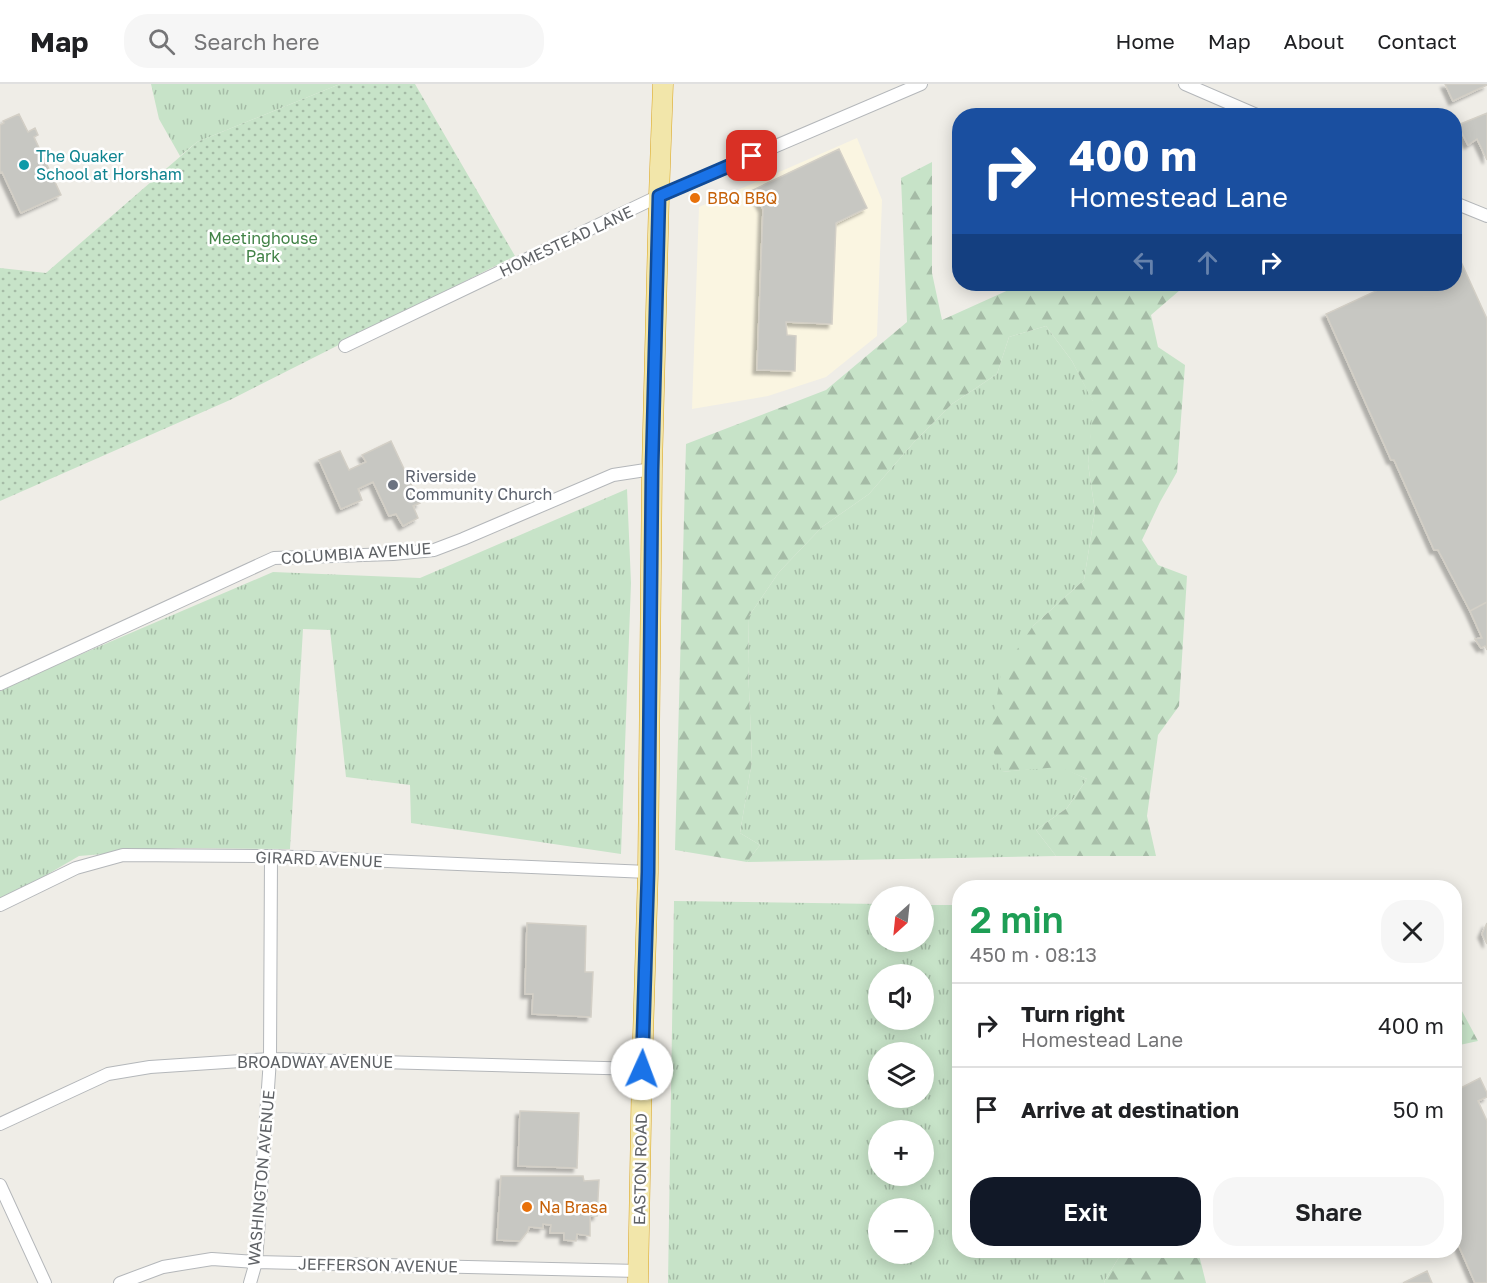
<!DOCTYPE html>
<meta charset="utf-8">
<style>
:root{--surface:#fff;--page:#f6f6f6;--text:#202124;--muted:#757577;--line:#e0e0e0;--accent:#111827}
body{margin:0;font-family:"Golos Text",sans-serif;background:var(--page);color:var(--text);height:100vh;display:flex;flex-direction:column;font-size:22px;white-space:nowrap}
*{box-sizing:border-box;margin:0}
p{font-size:20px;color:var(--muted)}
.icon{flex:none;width:33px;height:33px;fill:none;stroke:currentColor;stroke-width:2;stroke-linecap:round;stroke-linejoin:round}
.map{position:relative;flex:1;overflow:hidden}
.details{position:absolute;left:952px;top:796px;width:510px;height:378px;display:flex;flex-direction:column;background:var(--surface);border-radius:24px;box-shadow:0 3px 15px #0003}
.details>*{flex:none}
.hud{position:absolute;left:952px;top:24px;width:510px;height:183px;border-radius:24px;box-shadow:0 3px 15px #0003;background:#1a4fa0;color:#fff;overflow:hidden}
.needle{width:39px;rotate:207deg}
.fabs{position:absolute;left:868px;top:802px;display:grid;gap:12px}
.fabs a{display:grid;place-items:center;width:66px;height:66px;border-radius:50%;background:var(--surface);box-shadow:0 3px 15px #0003;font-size:30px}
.pin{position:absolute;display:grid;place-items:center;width:51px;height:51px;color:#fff;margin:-26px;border-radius:12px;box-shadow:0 3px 9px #0006}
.me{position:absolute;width:66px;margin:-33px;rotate:2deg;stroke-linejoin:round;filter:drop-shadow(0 0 4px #0008)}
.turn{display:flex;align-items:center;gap:21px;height:126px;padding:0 18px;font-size:27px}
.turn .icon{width:78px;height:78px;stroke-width:2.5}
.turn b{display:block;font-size:42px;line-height:51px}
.lanes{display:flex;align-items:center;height:57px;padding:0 18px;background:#0003;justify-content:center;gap:30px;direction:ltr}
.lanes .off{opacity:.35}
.round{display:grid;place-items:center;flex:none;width:63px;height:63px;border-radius:24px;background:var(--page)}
.summary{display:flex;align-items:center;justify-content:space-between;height:102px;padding:0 18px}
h1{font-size:36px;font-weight:600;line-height:45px;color:#1e9e55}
.button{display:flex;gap:12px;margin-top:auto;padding:12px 18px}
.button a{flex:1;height:69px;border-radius:24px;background:var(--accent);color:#fff;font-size:24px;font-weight:600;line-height:69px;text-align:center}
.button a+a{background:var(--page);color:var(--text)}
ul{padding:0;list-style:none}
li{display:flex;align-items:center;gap:18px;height:84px;padding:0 18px;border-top:2px solid var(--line)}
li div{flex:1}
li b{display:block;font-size:22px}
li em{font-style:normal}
header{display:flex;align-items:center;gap:36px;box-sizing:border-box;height:84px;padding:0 30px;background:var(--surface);border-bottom:2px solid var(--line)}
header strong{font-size:28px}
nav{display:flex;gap:33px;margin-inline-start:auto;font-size:21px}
.search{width:420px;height:54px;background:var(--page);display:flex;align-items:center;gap:15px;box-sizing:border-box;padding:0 21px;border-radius:24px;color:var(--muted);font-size:22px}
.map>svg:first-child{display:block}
</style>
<header>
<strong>Map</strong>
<div class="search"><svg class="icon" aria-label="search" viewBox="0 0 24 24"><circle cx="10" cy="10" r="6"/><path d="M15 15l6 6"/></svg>Search here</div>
<nav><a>Home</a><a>Map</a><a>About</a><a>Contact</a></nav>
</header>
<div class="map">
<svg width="1487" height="1199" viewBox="0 0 1487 1199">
<defs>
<pattern id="grass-tufts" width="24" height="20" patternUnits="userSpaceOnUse" patternTransform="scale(1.5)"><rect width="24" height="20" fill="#c7e3c8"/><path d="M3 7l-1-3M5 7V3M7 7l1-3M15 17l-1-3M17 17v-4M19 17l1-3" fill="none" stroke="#a5bba6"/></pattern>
<pattern id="forest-firs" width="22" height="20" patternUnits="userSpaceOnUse" patternTransform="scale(1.5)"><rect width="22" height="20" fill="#c7e3c8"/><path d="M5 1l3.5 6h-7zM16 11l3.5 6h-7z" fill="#a5bba6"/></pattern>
<pattern id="park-dots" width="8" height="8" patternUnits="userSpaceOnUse" patternTransform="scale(1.5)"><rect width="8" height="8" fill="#c7e3c8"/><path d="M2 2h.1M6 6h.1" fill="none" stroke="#a5bba6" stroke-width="1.8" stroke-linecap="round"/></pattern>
<filter id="shadow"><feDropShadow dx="-4" dy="4" stdDeviation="1.5" flood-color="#0004"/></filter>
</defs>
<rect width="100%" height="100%" fill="#efede7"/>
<path fill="#faf5e1" d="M857 54 882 116 877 252 826 293 768 312 692 325 699 123Z"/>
<path fill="url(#grass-tufts)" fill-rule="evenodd" d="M151 0H340L197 58 180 72 159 35Z
M1046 242 1072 277 1094 319 1088 380 1095 427 1084 496 1033 542 1002 688 1059 682 1087 695 1067 724 1036 746 1056 772 747 778 760 761 740 749 752 677 748 582 749 532 779 488 822 443 869 410 915 357 952 320 997 290 1009 253Z
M627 405 631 499 621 770 411 739 410 701 346 693 330 546 303 545 290 765 178 764 79 772 0 818V605L273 488 420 494Z
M674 817 879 820V858H924V821H960V1167H1119L1121 1170 1105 1196 1104 1199H668ZM879 891H924V936H879ZM879 969H924V1014H879ZM879 1047H924V1092H879ZM879 1125H924V1170H879Z"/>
<path fill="url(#forest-firs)" d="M932 78V189L942 236 1022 200H1187L1151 231 1158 263 1185 281 1177 388 1160 418 1142 456 1158 481 1187 492 1179 622 1158 651 1147 732 1156 772H1056L1036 746 1067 724 1087 695 1059 683 1002 688 989 657 1001 589 1033 542 1084 496 1095 427 1088 380 1093 318 1072 277 1046 242 1009 253 997 290 952 320 915 357 869 410 822 443 779 488 749 532 748 582 752 677 740 749 760 761 747 778 675 766 686 360 826 306 907 238 901 94Z
M1455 914 1478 957 1455 962Z
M1119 1167H1198L1206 1199H1104L1105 1196 1121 1170Z"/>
<path fill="url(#park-dots)" d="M340 0H415L515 172 230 316 0 417V184L46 189 197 58Z"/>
<path fill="#c7c7c2" stroke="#d3cfc6" stroke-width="1.5" filter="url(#shadow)" d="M1445 0H1487V1L1453 17Z
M1487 29V76L1477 55 1468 61 1458 41Z
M19 30 28 48 35 44 38 51 34 53 61 111 21 129 2 88 0 89V41L4 39 3 37Z
M839 65 867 124 836 139 832 240 786 238 787 251 796 252 795 287 757 286 763 125 753 106Z
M1457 169 1487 235V518L1470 527 1438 466H1434L1394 376H1391L1326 230 1391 200H1455V170Z
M391 357 420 419 413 422 418 434 403 442 396 430 389 432 373 398 358 405 362 416 341 425 319 376 340 367 349 386 366 378 362 371Z
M1487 518V566L1485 562 1481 564 1475 555 1482 554 1470 527Z
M527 839 586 842 585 888H593L591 933 532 930 533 910H525Z
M1487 839V860L1482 850Z
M1480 994 1487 1009V1013L1478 1017 1487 1037V1199H1475L1455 1153V1007Z
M520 1027 579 1029 577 1084 518 1082Z
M501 1092H583L584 1097 599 1096 597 1132H590V1152L577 1150 576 1157 564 1156V1149H550L551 1141 543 1140V1144L529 1143 528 1147 520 1157 497 1156Z
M1427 1187 1432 1199H1403Z"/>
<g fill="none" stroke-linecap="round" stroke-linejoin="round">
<g stroke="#b4b7ba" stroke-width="14">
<path id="minor" d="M1185 0 1259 32
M1455 119 1487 132
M345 262 659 112 921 0
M0 600 274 474 393 470 434 466 463 455 613 391 652 385
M0 821 76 784 123 771 271 772 648 788
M0 1040 108 990 150 983 270 975 642 985
M0 1101 45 1199
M120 1199 163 1183 212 1175 256 1178 639 1187
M250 1199 256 1178 270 975 271 772"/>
</g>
<g stroke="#daa41c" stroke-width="21">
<path id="trunk" d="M638 1199 642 985 648 788 652 385 659 112 663 0"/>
</g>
<use href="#minor" stroke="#fff" stroke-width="12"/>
<use href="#trunk" stroke="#f2e6aa" stroke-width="20"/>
</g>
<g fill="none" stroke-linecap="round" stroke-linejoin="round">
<g stroke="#114b97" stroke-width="15">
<path id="route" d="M642 985 648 788 652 386 659 112 752 72"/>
</g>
<use href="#route" stroke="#1a73e8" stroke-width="10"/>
</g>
<circle fill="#0f9aa8" stroke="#fff" stroke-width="2" cx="24" cy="81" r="6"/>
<g fill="#e8710a" stroke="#fff" stroke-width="2">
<circle cx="695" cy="114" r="6"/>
<circle cx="527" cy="1123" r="6"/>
</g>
<circle fill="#6b7280" stroke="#fff" stroke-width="2" cx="393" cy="401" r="6"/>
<g text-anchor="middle" stroke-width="5" stroke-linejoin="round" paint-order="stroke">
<g font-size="16" fill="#0d838f" stroke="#fff" text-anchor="start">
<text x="36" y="78">The Quaker<tspan x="36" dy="18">School at Horsham</tspan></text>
</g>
<g font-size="16" fill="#c56008" stroke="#fff" text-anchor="start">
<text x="707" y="120">BBQ BBQ</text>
<text x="539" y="1129">Na Brasa</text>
</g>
<g font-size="16" fill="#418246" stroke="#fff">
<text x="263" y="160">Meetinghouse<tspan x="263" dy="18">Park</tspan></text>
</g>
<g font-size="16" fill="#5f6266" stroke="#fff">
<text transform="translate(566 157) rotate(-25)" y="6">HOMESTEAD LANE</text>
<text transform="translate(356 469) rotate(-4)" y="6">COLUMBIA AVENUE</text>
<text transform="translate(319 775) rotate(2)" y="6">GIRARD AVENUE</text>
<text x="315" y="984">BROADWAY AVENUE</text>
<text transform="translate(640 1085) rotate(-89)" y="6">EASTON ROAD</text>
<text transform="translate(261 1094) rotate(-85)" y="6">WASHINGTON AVENUE</text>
<text transform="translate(378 1181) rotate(1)" y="6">JEFFERSON AVENUE</text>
</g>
<g font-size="16" fill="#5b616d" stroke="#fff" text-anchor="start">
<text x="405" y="398">Riverside<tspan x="405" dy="18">Community Church</tspan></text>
</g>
</g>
</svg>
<div class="fabs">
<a><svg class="needle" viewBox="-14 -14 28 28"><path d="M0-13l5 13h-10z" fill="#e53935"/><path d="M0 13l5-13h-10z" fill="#757577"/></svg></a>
<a><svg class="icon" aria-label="sound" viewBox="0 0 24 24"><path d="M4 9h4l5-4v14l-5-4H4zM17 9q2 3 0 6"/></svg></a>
<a><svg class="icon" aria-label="layers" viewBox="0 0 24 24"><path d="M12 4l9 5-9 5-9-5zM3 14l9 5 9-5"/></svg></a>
<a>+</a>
<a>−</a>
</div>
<div class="pin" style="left:752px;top:72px;background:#d93025"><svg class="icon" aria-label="arrive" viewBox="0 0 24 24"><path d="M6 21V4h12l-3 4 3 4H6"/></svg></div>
<svg class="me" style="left:642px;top:985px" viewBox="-20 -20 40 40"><circle r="19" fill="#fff"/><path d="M0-13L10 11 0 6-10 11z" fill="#1a73e8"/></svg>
<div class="hud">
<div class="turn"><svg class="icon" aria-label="right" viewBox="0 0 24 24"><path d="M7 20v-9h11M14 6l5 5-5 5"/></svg><div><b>400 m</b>Homestead Lane</div></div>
<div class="lanes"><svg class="icon off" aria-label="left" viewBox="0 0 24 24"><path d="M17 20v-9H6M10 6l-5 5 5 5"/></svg><svg class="icon off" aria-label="ahead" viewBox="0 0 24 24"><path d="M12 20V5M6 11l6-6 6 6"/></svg><svg class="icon" aria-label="right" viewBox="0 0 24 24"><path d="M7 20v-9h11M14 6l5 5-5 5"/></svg></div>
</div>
<section class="details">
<div class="summary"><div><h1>2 min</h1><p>450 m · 08:13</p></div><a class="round"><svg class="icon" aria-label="close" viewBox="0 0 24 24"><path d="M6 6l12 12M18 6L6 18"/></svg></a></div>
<ul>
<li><svg class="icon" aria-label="right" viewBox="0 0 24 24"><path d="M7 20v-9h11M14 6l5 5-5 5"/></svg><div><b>Turn right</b><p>Homestead Lane</p></div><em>400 m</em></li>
<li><svg class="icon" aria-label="arrive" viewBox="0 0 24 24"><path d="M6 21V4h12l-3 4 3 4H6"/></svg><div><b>Arrive at destination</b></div><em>50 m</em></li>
</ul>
<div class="button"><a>Exit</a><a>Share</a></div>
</section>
</div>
